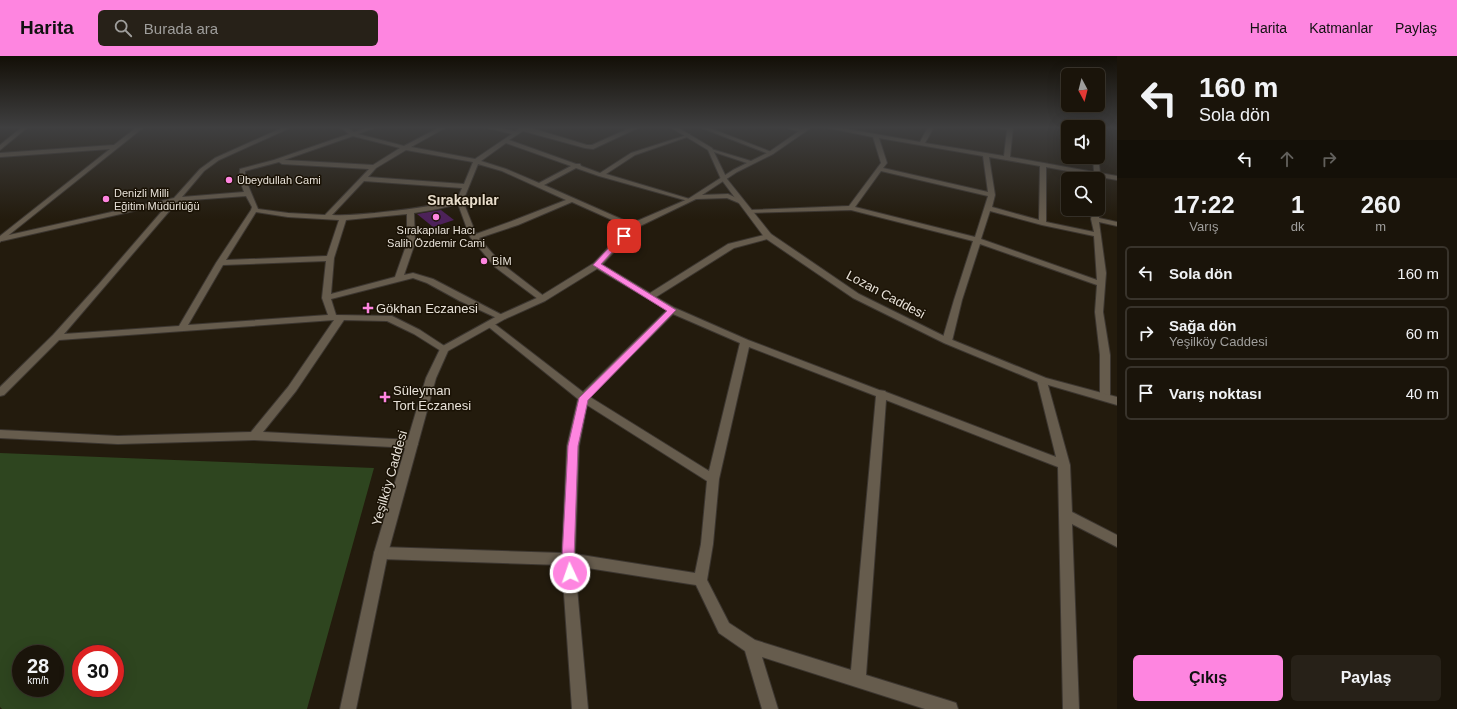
<!DOCTYPE html>
<html lang="tr">
<meta charset="utf-8">
<style>
:root{--surface:#1a140a;--page:#272118;--text:#f1f3f6;--muted:#9f9e9c;--line:#38332b;--accent:#fe85e0}
body{margin:0;font-family:Arial,sans-serif;background:var(--page);color:var(--text);height:100vh;display:flex;flex-direction:column;font-size:15px;white-space:nowrap}
*{box-sizing:border-box;margin:0}
p{font-size:13px;color:var(--muted)}
.icon{flex:none;width:22px;height:22px;fill:none;stroke:currentColor;stroke-width:2;stroke-linecap:round;stroke-linejoin:round}
.map{position:relative;flex:1;overflow:hidden}
.details{display:flex;flex-direction:column;background:var(--surface);width:340px}
.details>*{flex:none}
.banner{background:#1a140a;color:var(--text);overflow:hidden}
.needle{width:26px;rotate:173deg}
.buttons{position:absolute;left:1061px;top:12px;display:grid;gap:8px}
.buttons a{display:grid;place-items:center;width:44px;height:44px;border-radius:6px;background:var(--surface);box-shadow:0 4px 16px #0002,0 0 0 1px var(--line);font-size:20px}
.speed{position:absolute;left:12px;top:589px;display:flex;gap:8px;font-size:20px;font-weight:700;text-align:center}
.speed>*{display:grid;place-content:center;width:52px;height:52px;border-radius:50%;background:var(--surface);box-shadow:0 4px 16px #0002,0 0 0 1px var(--line);line-height:1}
.speed small{font-size:10px;font-weight:400}
.speed .limit{border:6px solid #d22;background:#fff;color:#111}
.pin{position:absolute;display:grid;place-items:center;width:34px;height:34px;color:#fff;margin:-17px;border-radius:8px;box-shadow:0 2px 6px #0006}
.me{position:absolute;width:44px;margin:-22px;rotate:357deg;stroke-linejoin:round;filter:drop-shadow(0 0 3px #0008)}
.turn{display:flex;align-items:center;gap:14px;height:84px;padding:0 16px;font-size:18px}
.turn .icon{width:52px;height:52px;stroke-width:2.5}
.turn b{display:block;font-size:28px;line-height:34px}
.lanes{display:flex;align-items:center;height:38px;padding:0 16px;background:#0003;justify-content:center;gap:20px;direction:ltr}
.lanes .off{opacity:.35}
.eta{display:flex;justify-content:space-evenly;align-items:center;height:68px;text-align:center}
.eta b{font-size:24px;font-weight:800;line-height:28px}
.button{display:flex;gap:8px;margin-top:auto;padding:8px 16px}
.button a{flex:1;height:46px;border-radius:6px;background:var(--accent);color:#111;font-size:16px;font-weight:800;line-height:46px;text-align:center}
.button a+a{background:var(--page);color:var(--text)}
ul{padding:0;list-style:none}
li{display:flex;align-items:center;gap:12px;height:54px;margin:0 8px 6px;padding:0 8px;border:2px solid var(--line);border-radius:6px}
li div{flex:1}
li b{display:block;font-size:15px}
li em{font-style:normal}
header{display:flex;align-items:center;gap:24px;box-sizing:border-box;height:56px;padding:0 20px;background:var(--accent);color:#111}
header strong{font-size:19px}
nav{display:flex;gap:22px;margin-inline-start:auto;font-size:14px}
.search{width:280px;height:36px;background:var(--page);display:flex;align-items:center;gap:10px;box-sizing:border-box;padding:0 14px;border-radius:6px;color:var(--muted);font-size:15px}
main{display:flex;flex:1;min-height:0}
.map>svg:first-child{display:block}
</style>
<header>
<strong>Harita</strong>
<div class="search"><svg class="icon" aria-label="search" viewBox="0 0 24 24"><circle cx="10" cy="10" r="6"/><path d="M15 15l6 6"/></svg>Burada ara</div>
<nav><a>Harita</a><a>Katmanlar</a><a>Paylaş</a></nav>
</header>
<main>
<div class="map">
<svg width="1117" height="653" viewBox="0 0 1117 653">
<rect width="100%" height="100%" fill="#231b0d"/>
<path fill="#2e451f" fill-rule="evenodd" d="M0 397 374 412 307 653H2L0 651ZM21 598H55V632H21ZM81 598H115V632H81Z"/>
<path fill="#4d215a" d="M441 154 454 164 433 171 417 158Z"/>
<g fill="none" stroke-linecap="round" stroke-linejoin="round">
<g stroke="#3c3630" stroke-width="2">
<path id="minor" d="M22 71H28L0 94V89Z
M284 71H292L219 104 204 115 182 141 244 136 239 122 240 113 274 104 349 78 340 71H347L354 76 368 71H377L358 78 404 90 440 71H447L411 91 475 103 512 78 483 71H495L515 75 521 71H528L587 89H592L632 71H640L593 93 585 92 523 75 509 84 576 108H580L581 110 600 117 631 97 690 78V80L635 99 606 118 693 144 688 145 599 120 576 112 544 129 637 170 633 172H630L572 146 518 169 479 182 501 207 545 241 546 243 542 246 495 211 470 181 458 148 438 153 414 157 415 187 404 219 413 217 433 223 506 261 505 263H499L460 245 427 227 413 222 331 243 336 259 392 260 420 274 449 293 444 296 441 295 414 278 387 265 344 264 296 335 263 376 412 384 416 385 418 388 416 391 412 392 254 384 118 388 0 382V374L118 380 251 376 288 331 334 264 59 284 4 339 0 340V331L53 279 99 228 169 147 2 185H0V181L174 142 200 113 215 102ZM353 80 400 92 373 109 284 104ZM506 87 571 110 539 127 506 113 481 105ZM406 94 473 106 464 128 368 121 376 112ZM279 106 282 108 369 113 325 159 288 157 258 153 245 122V115ZM478 108 502 115 566 144 512 165 476 178 463 145ZM364 125 462 132 457 144C430 151 403 154 375 157 361 158 347 160 332 159ZM246 140 252 151 251 154 216 207 179 270 64 278 178 145ZM256 156 288 161 339 164 327 200 226 204ZM407 158V187L395 221 331 238 334 202 346 164ZM326 205 322 242 328 259 188 269 223 209Z
M699 71H707L774 97 769 98Z
M784 71H794L806 75 803 77Z
M823 71H836L920 86 928 71H934L925 87 1004 100 1007 74 995 71H1013L1010 101 1094 116 1093 101 1098 100 1100 117 1117 120V124L1100 121 1098 125V123H1094V120L1046 111V166L1094 176 1091 163 1093 153H1098V151L1099 153V162L1117 166V170L1099 166 1106 217 1103 256 1110 299V341L1109 343H1101L1100 341V299L1095 256 1097 229 980 188 962 244 952 285 947 288 942 285 954 244 973 185 851 154 747 157V155L749 154 849 150 881 107 873 81ZM879 82 983 100 988 136 883 112 887 107ZM989 101 1040 110 1039 164 992 151 995 139ZM881 115 988 140 975 181 855 151ZM990 155 1042 169 1094 180 1097 224 981 183Z
M1113 71H1117V73L1114 72Z
M768 178H771V182L734 192 656 241 675 252 748 284 879 334 885 335 886 336 1056 401 1037 324 1038 322H1046L1070 409 1072 456 1117 479V491L1072 468 1079 653H1063L1058 411 886 344 866 619 950 645 956 647 958 653H925L762 601 778 653H762L745 595 719 577 696 529 575 510 588 653H572L562 509 381 503 376 501 374 497 376 493 381 491 562 497 567 390 578 343 485 268 489 265 492 266 583 336 667 254 594 211V207H600L650 237 728 188ZM673 258 740 287 709 415 590 341ZM749 291 876 340 851 614 755 584 729 567 707 524 713 488 719 423ZM587 349 707 425 701 488 695 517 575 498 579 390Z"/>
</g>
<g stroke="#3c3630" stroke-width="2">
<path id="tertiary" d="M805 71H812L773 98 737 116 702 139 728 138 743 145V147H739L727 142 696 143 636 172 600 211 545 245 505 263 448 295 436 322 388 497 356 653H340L374 497 426 322 441 291 499 259 539 241 594 207 630 168 688 143 733 114 747 107 708 94V92L751 105 769 96Z"/>
</g>
<g stroke="#3c3630" stroke-width="2">
<path id="secondary" d="M137 71H144L0 186V180L110 93 0 101V97L114 89Z
M670 71H677L712 92 727 123 771 178 859 238 950 283 1046 322 1117 341V349L1038 326 944 287 853 242 765 182 721 123 708 94Z"/>
</g>
<use href="#minor" fill="#665c4d" fill-rule="evenodd"/>
<use href="#tertiary" fill="#665c4d" fill-rule="evenodd"/>
<use href="#secondary" fill="#665c4d" fill-rule="evenodd"/>
</g>
<linearGradient id="sky" x2="0" y2="1"><stop stop-color="#130f07"/><stop offset="0.44" stop-color="#3f3f40"/><stop offset="1" stop-color="#3f3f40" stop-opacity="0"/></linearGradient>
<rect width="1117" height="163" fill="url(#sky)"/>
<path fill="#fe85e0" stroke="#a55692" d="M622 178 627 180 601 208 676 254 588 344 578 390 574 503 576 517 574 521 570 522 565 521 562 503 568 390 579 342 667 255 593 209Z"/>
<g fill="#fe85e0" stroke="#1a1205" stroke-width="1.5">
<circle cx="229" cy="124" r="4"/>
<circle cx="106" cy="143" r="4"/>
<circle cx="436" cy="161" r="4"/>
<circle cx="484" cy="205" r="4"/>
<path d="M366 246h4v4h4v4h-4v4h-4v-4h-4v-4h4z"/>
<path d="M383 335h4v4h4v4h-4v4h-4v-4h-4v-4h4z"/>
</g>
<g text-anchor="middle" stroke-width="3" stroke-linejoin="round" paint-order="stroke">
<g font-size="11" fill="#e8e2d9" stroke="#1a1205" text-anchor="start">
<text x="237" y="128">Übeydullah Cami</text>
<text x="114" y="141">Denizli Milli<tspan x="114" dy="13">Eğitim Müdürlüğü</tspan></text>
<text x="436" y="178" text-anchor="middle">Sırakapılar Hacı<tspan x="436" dy="13">Salih Özdemir Cami</tspan></text>
<text x="492" y="209">BİM</text>
</g>
<g font-size="13" fill="#e8e2d9" stroke="#1a1205">
<text transform="translate(886 238) rotate(28)" y="5">Lozan Caddesi</text>
<text transform="translate(389 422) rotate(-74)" y="5">Yeşilköy Caddesi</text>
</g>
<g font-size="13" fill="#e8e2d9" stroke="#1a1205" text-anchor="start">
<text x="376" y="257">Gökhan Eczanesi</text>
<text x="393" y="339">Süleyman<tspan x="393" dy="15">Tort Eczanesi</tspan></text>
</g>
<g font-size="14" font-weight="bold" fill="#e8ddcb" stroke="#1a1205">
<text x="463" y="149">Sırakapılar</text>
</g>
</g>
</svg>
<div class="buttons">
<a><svg class="needle" viewBox="-14 -14 28 28"><path d="M0-13l5 13h-10z" fill="#e53935"/><path d="M0 13l5-13h-10z" fill="#9f9e9c"/></svg></a>
<a><svg class="icon" aria-label="sound" viewBox="0 0 24 24"><path d="M4 9h4l5-4v14l-5-4H4zM17 9q2 3 0 6"/></svg></a>
<a><svg class="icon" aria-label="search" viewBox="0 0 24 24"><circle cx="10" cy="10" r="6"/><path d="M15 15l6 6"/></svg></a>
</div>
<div class="speed"><div>28<small>km/h</small></div><div class="limit">30</div></div>
<div class="pin" style="left:624px;top:180px;background:#d93025"><svg class="icon" aria-label="arrive" viewBox="0 0 24 24"><path d="M6 21V4h12l-3 4 3 4H6"/></svg></div>
<svg class="me" style="left:570px;top:517px" viewBox="-20 -20 40 40"><circle r="17" fill="#fe85e0" stroke="#fff" stroke-width="3"/><path d="M0-11L8 9 0 5-8 9z" fill="#fff"/></svg>
</div>
<section class="details">
<div class="banner">
<div class="turn"><svg class="icon" aria-label="left" viewBox="0 0 24 24"><path d="M17 20v-9H6M10 6l-5 5 5 5"/></svg><div><b>160 m</b>Sola dön</div></div>
<div class="lanes"><svg class="icon" aria-label="left" viewBox="0 0 24 24"><path d="M17 20v-9H6M10 6l-5 5 5 5"/></svg><svg class="icon off" aria-label="ahead" viewBox="0 0 24 24"><path d="M12 20V5M6 11l6-6 6 6"/></svg><svg class="icon off" aria-label="right" viewBox="0 0 24 24"><path d="M7 20v-9h11M14 6l5 5-5 5"/></svg></div>
</div>
<div class="eta">
<div><b>17:22</b><p>Varış</p></div>
<div><b>1</b><p>dk</p></div>
<div><b>260</b><p>m</p></div>
</div>
<ul>
<li><svg class="icon" aria-label="left" viewBox="0 0 24 24"><path d="M17 20v-9H6M10 6l-5 5 5 5"/></svg><div><b>Sola dön</b></div><em>160 m</em></li>
<li><svg class="icon" aria-label="right" viewBox="0 0 24 24"><path d="M7 20v-9h11M14 6l5 5-5 5"/></svg><div><b>Sağa dön</b><p>Yeşilköy Caddesi</p></div><em>60 m</em></li>
<li><svg class="icon" aria-label="arrive" viewBox="0 0 24 24"><path d="M6 21V4h12l-3 4 3 4H6"/></svg><div><b>Varış noktası</b></div><em>40 m</em></li>
</ul>
<div class="button"><a>Çıkış</a><a>Paylaş</a></div>
</section>
</main>
